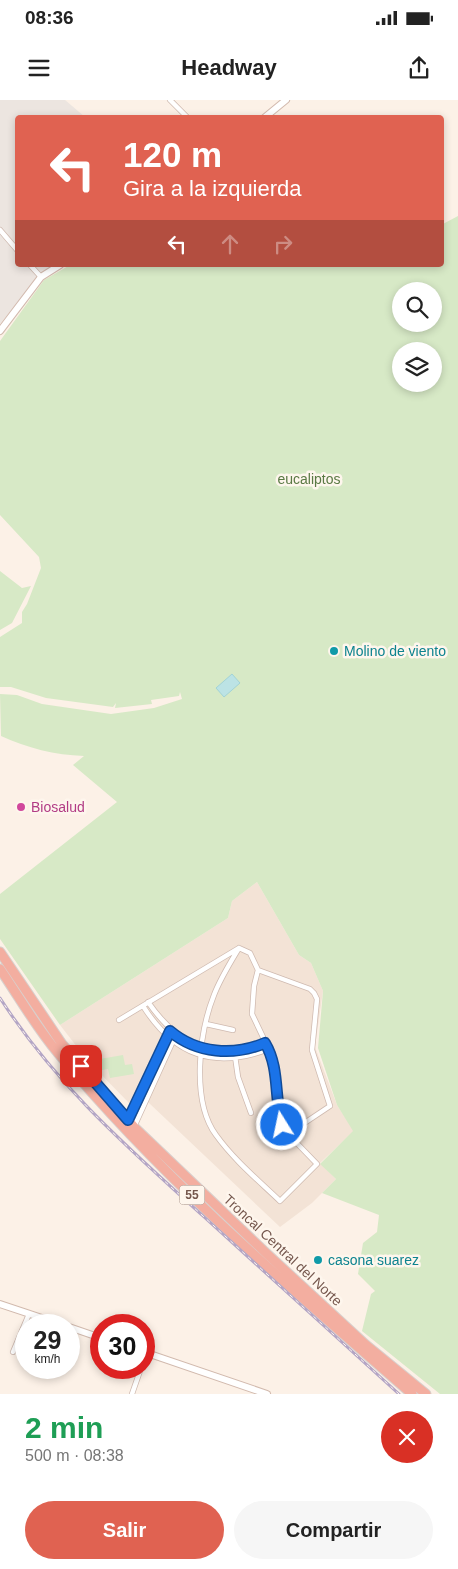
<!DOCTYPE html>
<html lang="es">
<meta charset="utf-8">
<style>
:root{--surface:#fff;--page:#f6f6f6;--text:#222;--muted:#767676;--accent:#e06251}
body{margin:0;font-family:Helvetica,sans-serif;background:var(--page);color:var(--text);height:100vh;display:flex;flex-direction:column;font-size:19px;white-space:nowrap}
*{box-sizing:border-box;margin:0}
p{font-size:16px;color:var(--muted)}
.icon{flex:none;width:28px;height:28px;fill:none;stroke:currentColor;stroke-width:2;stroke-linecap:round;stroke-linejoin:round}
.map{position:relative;height:1294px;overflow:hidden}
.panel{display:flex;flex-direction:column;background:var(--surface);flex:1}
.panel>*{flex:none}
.guide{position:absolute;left:15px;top:15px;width:429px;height:152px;border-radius:5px;box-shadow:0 2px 8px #0003;background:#e06251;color:#fff;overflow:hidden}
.tools{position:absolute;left:392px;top:182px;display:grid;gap:10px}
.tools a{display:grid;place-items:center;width:50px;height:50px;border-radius:50%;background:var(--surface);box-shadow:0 2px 8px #0003;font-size:25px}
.speed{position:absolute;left:15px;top:1214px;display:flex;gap:10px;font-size:25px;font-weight:700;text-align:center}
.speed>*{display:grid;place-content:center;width:65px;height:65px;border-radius:50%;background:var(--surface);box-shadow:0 2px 8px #0003;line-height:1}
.speed small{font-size:12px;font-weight:400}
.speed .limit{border:8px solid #d22;background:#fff;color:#111}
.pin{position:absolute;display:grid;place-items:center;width:42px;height:42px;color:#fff;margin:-21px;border-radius:10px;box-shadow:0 2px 8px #0006}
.me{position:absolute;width:55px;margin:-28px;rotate:350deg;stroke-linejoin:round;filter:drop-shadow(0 0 4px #0008)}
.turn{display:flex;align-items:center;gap:18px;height:105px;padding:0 25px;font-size:22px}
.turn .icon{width:65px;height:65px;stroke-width:2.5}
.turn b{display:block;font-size:35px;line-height:42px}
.lanes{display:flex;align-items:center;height:48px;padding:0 25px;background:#0003;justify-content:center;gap:25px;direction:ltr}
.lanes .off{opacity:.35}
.round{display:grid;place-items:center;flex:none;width:52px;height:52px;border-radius:26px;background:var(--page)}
.summary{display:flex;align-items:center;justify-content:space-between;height:85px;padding:0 25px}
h1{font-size:30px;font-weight:700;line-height:38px;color:#1e9e55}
.button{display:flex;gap:10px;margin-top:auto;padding:10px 25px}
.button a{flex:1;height:58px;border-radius:30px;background:var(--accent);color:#fff;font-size:20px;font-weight:700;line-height:58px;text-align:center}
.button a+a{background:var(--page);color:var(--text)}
.status{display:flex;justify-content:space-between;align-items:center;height:35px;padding:0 25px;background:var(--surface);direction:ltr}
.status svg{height:14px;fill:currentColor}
header{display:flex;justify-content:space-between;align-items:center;height:65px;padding:0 25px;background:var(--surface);font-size:22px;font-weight:700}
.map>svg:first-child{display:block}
</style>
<div class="status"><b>08:36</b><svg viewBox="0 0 49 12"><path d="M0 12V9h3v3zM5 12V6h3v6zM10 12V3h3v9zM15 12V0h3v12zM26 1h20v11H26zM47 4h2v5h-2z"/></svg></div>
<header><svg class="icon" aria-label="menu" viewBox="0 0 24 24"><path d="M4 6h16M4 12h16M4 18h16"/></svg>Headway<svg class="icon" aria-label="share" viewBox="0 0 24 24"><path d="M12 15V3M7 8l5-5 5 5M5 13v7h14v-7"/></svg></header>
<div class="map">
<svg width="458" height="1294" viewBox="0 0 458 1294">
<rect width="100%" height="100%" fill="#fcf1e7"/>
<path fill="#f3e3d6" d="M257 782 299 855 311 863 323 891 315 947 337 1005 354 1031 320 1063 336 1079 312 1103 280 1127 149 1003 137 995 129 1003 88 961 60 925 228 818 232 801Z"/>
<path fill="#ece5e0" d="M0 0H65L85 17 18 18V165H56L40 175 0 224Z"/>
<path fill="#d7e9c6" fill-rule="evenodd" d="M458 116V1294H440L362 1231 371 1194 375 1191 358 1174 363 1143 377 1132 379 1115 322 1093 336 1079 320 1064 353 1031 337 1005 318 948 323 891 311 863 299 855 257 782 232 801 228 818 60 925 0 839V794L117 702 73 665 84 656C55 655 27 648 1 636L0 594 17 595 42 604 111 614 154 608 182 599 180 592 179 596 151 600 152 604 115 608 116 603 113 607 46 598 11 587H0V537L22 523V512L27 504 41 468 39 457 0 415V241L44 180 70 165H441V125ZM401 191H434V224H401ZM401 251H434V284H401Z
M0 471 22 488 31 486 12 523 0 530Z
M123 955 125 965 132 964 134 974 110 978 108 969 102 970 100 959Z"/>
<path fill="#bce3e5" stroke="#a2d3d6" d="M232 574 240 583 224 597 216 588Z"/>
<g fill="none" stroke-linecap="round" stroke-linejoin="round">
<g stroke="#cfbab0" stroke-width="6">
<path id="street" d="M170 0 188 18
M0 130 18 151
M30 165 41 177
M239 848C230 863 220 879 214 895 199 933 191 1001 216 1035 234 1060 258 1080 280 1101L317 1064 288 1034 282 1025 279 1013 273 958 252 914 254 886 258 870
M148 902C178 945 214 965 265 943
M143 906C174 955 213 970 269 949
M119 920 239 848 250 853 258 870 310 889 314 893 317 899 312 950 330 1006 288 1034
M206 924 233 930
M235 956 238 977 251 1013
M128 1020 167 937
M134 1027 173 941
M13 1252 29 1214
M132 1294 141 1268"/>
</g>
<g stroke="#d2baae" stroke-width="8">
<path id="secondary" d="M264 18 286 0
M0 231 41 177 60 165
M0 1204 63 1225
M69 1227 101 1238
M144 1252 267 1294"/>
</g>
<g stroke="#d8d0cd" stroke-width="11">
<path id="highway" d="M0 852 62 944 134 1027 266 1153 366 1245 426 1294
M0 869C19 897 36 927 58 953 162 1079 289 1187 412 1294"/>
</g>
<use href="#street" stroke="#fff" stroke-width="4.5"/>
<use href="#secondary" stroke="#fff" stroke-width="6"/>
<use href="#highway" stroke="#f3aea0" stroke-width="9"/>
<g stroke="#b3a5c5" stroke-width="3">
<path id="rail" d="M0 898C56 985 127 1047 203 1116 268 1175 334 1235 399 1294"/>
</g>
<use href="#rail" stroke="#fef6ed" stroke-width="1" stroke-dasharray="4" stroke-linecap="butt"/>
</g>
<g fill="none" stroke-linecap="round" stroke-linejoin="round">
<g stroke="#114b97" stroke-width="12">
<path id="route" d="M81 966 128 1020 170 931C197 954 234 956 265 943 280 968 274 998 282 1025"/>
</g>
<use href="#route" stroke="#1a73e8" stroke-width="9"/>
</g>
<g fill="#0f9aa8" stroke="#fef6ed" stroke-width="2">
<circle cx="334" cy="551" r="5"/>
<circle cx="318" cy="1160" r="5"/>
</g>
<circle fill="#d1479c" stroke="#fef6ed" stroke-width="2" cx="21" cy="707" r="5"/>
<g text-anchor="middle" stroke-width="5" stroke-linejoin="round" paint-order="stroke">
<rect fill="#fef6ed" stroke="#9d867c" stroke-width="1" x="179.5" y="1085.5" width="25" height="19" rx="4"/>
<g font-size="12" font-weight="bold" fill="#74564c">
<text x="192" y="1099">55</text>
</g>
<g font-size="14" fill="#5a7944" stroke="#fef6ed">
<text x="309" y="384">eucaliptos</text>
</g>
<g font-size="14" fill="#0d838f" stroke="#fef6ed" text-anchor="start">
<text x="344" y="556">Molino de viento</text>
<text x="328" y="1165">casona suarez</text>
</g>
<g font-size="14" fill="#b23c85" stroke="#fef6ed" text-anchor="start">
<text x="31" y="712">Biosalud</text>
</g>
<g font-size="14" fill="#74564c" stroke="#fef6ed">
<text transform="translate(283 1150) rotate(43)" y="5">Troncal Central del Norte</text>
</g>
</g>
</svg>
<div class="tools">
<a><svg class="icon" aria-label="search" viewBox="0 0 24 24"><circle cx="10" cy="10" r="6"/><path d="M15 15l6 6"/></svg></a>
<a><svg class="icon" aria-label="layers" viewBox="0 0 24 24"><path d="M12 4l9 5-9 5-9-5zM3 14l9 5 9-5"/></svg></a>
</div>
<div class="speed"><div>29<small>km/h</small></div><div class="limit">30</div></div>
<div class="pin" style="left:81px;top:966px;background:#d93025"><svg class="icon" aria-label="arrive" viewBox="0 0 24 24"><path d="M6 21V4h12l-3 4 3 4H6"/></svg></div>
<svg class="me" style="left:282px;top:1025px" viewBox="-20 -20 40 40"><circle r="17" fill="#1a73e8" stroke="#fff" stroke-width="3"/><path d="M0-11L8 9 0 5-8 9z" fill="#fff"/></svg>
<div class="guide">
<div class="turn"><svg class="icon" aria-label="left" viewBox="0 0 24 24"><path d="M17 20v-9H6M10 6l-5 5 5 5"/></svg><div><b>120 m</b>Gira a la izquierda</div></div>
<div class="lanes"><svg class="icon" aria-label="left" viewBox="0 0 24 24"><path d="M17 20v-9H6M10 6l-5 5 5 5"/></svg><svg class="icon off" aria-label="ahead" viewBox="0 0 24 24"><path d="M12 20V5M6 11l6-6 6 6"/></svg><svg class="icon off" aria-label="right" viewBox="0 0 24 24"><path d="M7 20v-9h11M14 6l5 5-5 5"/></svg></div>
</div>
</div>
<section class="panel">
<div class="summary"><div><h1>2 min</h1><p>500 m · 08:38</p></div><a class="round" style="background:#d93025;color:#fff"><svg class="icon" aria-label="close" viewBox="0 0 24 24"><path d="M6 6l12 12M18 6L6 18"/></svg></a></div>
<div class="button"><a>Salir</a><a>Compartir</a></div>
</section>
